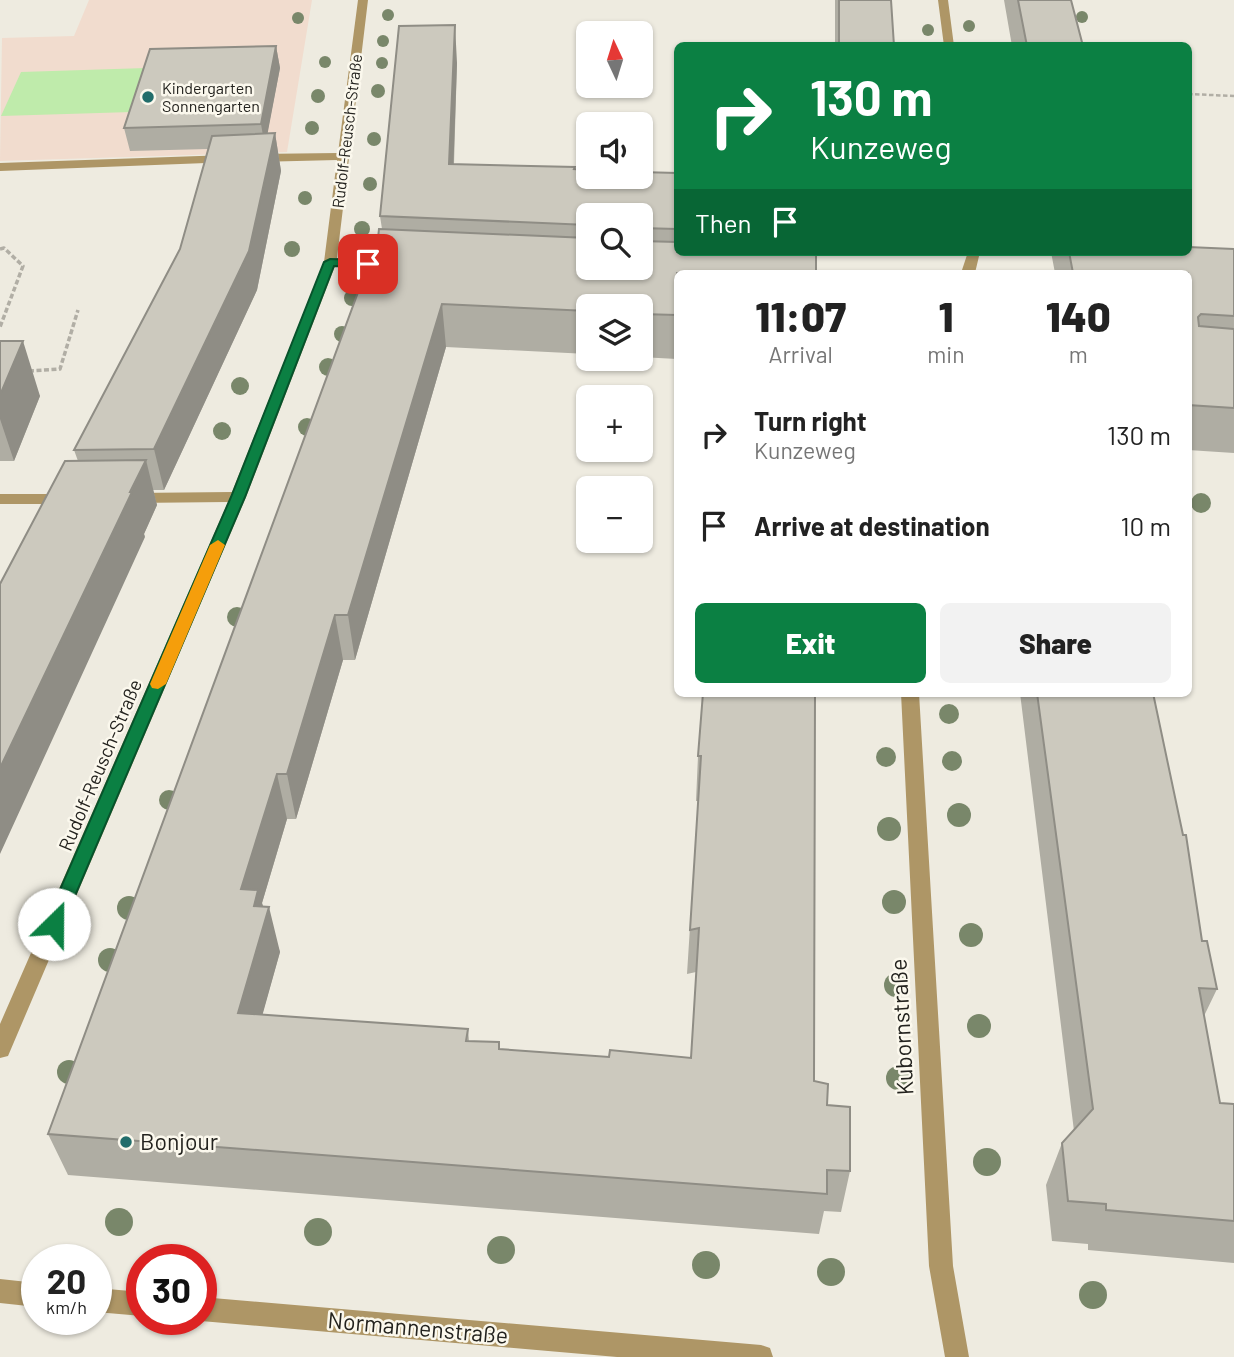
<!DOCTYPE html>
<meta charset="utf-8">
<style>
:root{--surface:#fff;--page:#f2f2f2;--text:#222;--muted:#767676;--accent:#0b8043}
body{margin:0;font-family:Barlow,sans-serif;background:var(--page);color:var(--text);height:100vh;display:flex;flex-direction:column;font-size:26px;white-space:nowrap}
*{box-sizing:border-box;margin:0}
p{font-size:23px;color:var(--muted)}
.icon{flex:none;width:38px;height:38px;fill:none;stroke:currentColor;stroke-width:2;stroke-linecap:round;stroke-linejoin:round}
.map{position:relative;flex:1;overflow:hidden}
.details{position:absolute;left:674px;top:270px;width:518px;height:427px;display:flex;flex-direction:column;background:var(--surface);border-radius:10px;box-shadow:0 2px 5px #0004}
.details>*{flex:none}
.banner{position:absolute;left:674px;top:42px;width:518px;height:214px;border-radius:10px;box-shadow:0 2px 5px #0004;background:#0b8043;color:#fff;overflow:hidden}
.needle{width:46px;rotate:356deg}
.buttons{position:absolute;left:576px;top:21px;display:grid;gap:14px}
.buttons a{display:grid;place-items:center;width:77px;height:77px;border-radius:10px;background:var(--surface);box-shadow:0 2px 5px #0004;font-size:35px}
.speed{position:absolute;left:21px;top:1244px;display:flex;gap:14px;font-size:35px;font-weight:700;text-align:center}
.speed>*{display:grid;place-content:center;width:91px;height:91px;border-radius:50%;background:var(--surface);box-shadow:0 2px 5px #0004;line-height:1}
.speed small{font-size:18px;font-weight:400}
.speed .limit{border:10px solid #d22;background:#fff;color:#111}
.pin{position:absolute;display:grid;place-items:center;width:60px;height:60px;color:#fff;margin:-30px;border-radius:14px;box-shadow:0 4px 10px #0006}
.me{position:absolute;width:77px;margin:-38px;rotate:23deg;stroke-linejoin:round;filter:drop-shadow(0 0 5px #0008)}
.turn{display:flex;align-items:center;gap:24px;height:147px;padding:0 21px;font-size:32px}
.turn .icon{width:91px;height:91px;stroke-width:2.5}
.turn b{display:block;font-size:49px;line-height:60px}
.then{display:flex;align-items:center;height:66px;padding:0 21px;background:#0003;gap:14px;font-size:26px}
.eta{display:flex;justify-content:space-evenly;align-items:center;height:119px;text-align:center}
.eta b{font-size:42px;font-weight:800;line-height:49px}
.button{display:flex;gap:14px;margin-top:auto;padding:14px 21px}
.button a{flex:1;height:80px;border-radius:10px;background:var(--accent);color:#fff;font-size:28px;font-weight:800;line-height:80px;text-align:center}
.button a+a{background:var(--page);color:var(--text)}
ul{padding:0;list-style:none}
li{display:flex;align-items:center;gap:21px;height:91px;padding:0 21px}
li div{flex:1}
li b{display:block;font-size:26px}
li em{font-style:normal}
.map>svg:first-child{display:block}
</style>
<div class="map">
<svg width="1234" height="1357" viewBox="0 0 1234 1357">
<rect width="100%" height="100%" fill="#eeebe0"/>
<path fill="#f1dcce" d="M89 0H312L287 152 0 161 2 38 74 36Z"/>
<path fill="#bfebab" d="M146 68 132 112 1 116 21 72Z"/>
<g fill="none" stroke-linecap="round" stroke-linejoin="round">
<path stroke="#b1aea5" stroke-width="2.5" stroke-dasharray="4.5 2.5" stroke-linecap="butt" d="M1188 94 1234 96"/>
<path stroke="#b1aea5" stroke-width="3.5" stroke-dasharray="5 2.5" stroke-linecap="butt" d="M0 249 4 248 23 266 0 327
M29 371 60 369 78 310"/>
<path fill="#ae9666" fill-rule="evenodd" d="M358 0H368L337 258 391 261 398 265 391 269 335 266 246 497 11 1049 8 1056 0 1058V1024L228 502 133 503 125 498 133 493 232 492 324 262 337 160 256 162 250 158 256 154 338 153Z
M938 0H948L954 46H944Z
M228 155 232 156V162L0 171V163Z
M968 252H980L975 273H961Z
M0 494H67L75 499 67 504H0Z
M901 693H919L953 1266 969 1357H945L929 1266Z
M0 1279 37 1283V1307L0 1303Z
M96 1288 142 1292V1316L96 1312Z
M201 1297 761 1345 770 1348 773 1357H617L201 1321 197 1320H201Z"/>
</g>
<g fill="#79876a">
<circle cx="388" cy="15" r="6"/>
<circle cx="1082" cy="17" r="6"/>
<circle cx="298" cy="18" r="6"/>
<circle cx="969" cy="26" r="6"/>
<circle cx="928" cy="30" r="6"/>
<circle cx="383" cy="41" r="6"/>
<circle cx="325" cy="62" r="6"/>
<circle cx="382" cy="63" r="6"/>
<circle cx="378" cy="91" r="7"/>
<circle cx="318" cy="96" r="7"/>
<circle cx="312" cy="128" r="7"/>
<circle cx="374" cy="139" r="7"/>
<circle cx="370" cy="184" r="7"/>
<circle cx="305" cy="198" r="7"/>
<circle cx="362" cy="229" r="8"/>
<circle cx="292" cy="249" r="8"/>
<circle cx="352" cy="298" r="8"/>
<circle cx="342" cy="334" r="8"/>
<circle cx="328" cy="367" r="9"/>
<circle cx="240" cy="386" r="9"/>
<circle cx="307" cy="427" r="9"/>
<circle cx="222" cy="431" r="9"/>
<circle cx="1201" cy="503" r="10"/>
<circle cx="237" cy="617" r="10"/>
<circle cx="949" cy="714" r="10"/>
<circle cx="886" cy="757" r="10"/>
<circle cx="952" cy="761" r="10"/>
<circle cx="169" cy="800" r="10"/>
<circle cx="959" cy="815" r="12"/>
<circle cx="889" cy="829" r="12"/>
<circle cx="894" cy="902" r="12"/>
<circle cx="129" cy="908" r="12"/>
<circle cx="971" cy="935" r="12"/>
<circle cx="110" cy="960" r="12"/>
<circle cx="896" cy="985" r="12"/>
<circle cx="979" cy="1026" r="12"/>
<circle cx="69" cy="1072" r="12"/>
<circle cx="898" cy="1078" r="12"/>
<circle cx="987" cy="1162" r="14"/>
<circle cx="119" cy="1222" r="14"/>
<circle cx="318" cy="1232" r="14"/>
<circle cx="501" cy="1250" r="14"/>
<circle cx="706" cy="1265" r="14"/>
<circle cx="831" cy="1272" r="14"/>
<circle cx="1093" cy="1295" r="14"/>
</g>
<path fill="#afada3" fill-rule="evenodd" d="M835 0H891L894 46H835Z
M1004 0H1071L1083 46H1012Z
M276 46 280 68 267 134 275 133 281 171 257 290 164 490H153L157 505 144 534 145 537 78 461 74 450 180 249 208 149 130 151 124 128Z
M457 63 454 164 677 173V359L640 357V306H588V354L446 347 355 660H343L296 819H287L262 903 280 952 262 1015 468 1029 469 1041 500 1049 609 1057 691 1058 696 972 687 974 698 801H696L698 756 703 693 814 1081 827 1105 850 1171 841 1212 824 1211 819 1234 68 1175 48 1134 382 229 380 216ZM588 215H640V268H588Z
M1234 249V453L1188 450V273H1055L1051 252H1188Z
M0 341 40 396 14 461H0Z
M1020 693H1153L1202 941 1217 989 1204 1016 1220 1103 1234 1104V1263L1088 1250V1244L1052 1241 1046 1185 1062 1143 1074 1131Z"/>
<path fill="#8f8d85" d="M455 25 457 63 452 205 449 164Z
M276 46 280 68 265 147 261 124Z
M275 133 281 171 257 290 164 490 154 449Z
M442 304 446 347 355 660 348 615Z
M23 341 40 396 14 461 0 419V395Z
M146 460 157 505 144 534 145 537 0 854V768Z
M335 615 343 660 296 819 287 774Z
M277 774 287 819 262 903 266 919 269 907 280 952 251 1056 238 1013 241 889Z"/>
<path fill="#ccc9be" stroke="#8f8d85" stroke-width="2" d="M839 0H891L894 46H839Z
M1018 0H1071L1083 46H1027Z
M455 25 449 164 575 167 574 169 588 170V177H640V172L677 173V229L640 228V215H588V225L380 216 399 26Z
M276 46 261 124 124 128 150 49Z
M275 133 249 251 154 449 74 450 180 249 212 136Z
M379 229 588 238V268H640V241L677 242V252H816V273H677V315L640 314V306H588V311L442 304 348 615H335L287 774H277L241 889 258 890 254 906 269 907 238 1013 468 1029 466 1041 499 1042V1049L609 1057 610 1050 691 1058 699 928 690 930 701 756H698L703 693H815L814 1081 828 1084 827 1105 850 1107V1171L827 1170V1194L48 1134 378 238Z
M1188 247 1234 249V316L1201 314 1198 317 1199 326 1234 329V408L1188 405V273H1073L1069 252H1188Z
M0 341H23L0 395Z
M146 460 130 492H132L0 768V584L65 461Z
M1037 693H1153L1183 835H1186L1202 941H1207L1217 989 1199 988 1220 1103 1234 1104V1221L1106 1210V1204L1068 1201 1062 1143 1093 1109Z"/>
<path fill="#0b8043" stroke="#07532c" stroke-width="2" d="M330 259 368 260 374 264 368 267 334 266 245 497 63 924 61 929 54 931 48 929 45 924 231 497 324 262Z"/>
<path fill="#f59e0b" d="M218 540 225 545 166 684 158 689 152 688 150 684 210 545Z"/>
<g fill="#226d6b" stroke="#fbf8ed" stroke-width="2.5">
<circle cx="148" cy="97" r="7"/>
<circle cx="126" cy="1142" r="7"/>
</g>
<g text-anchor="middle" stroke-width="5" stroke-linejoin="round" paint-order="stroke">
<g font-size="16" fill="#23221e" stroke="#fbf8ed" text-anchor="start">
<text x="162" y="94">Kindergarten<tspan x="162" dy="18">Sonnengarten</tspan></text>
</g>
<g font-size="16" fill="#23221e" stroke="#fbf8ed">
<text transform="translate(347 131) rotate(-83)" y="6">Rudolf-Reusch-Straße</text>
</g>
<g font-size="19" fill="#23221e" stroke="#fbf8ed">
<text transform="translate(100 765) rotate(-67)" y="7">Rudolf-Reusch-Straße</text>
</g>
<g font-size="23" fill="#23221e" stroke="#fbf8ed">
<text transform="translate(902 1027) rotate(-93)" y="8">Kubornstraße</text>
<text transform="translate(418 1328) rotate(5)" y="8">Normannenstraße</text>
</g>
<g font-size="23" fill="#23221e" stroke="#fbf8ed" text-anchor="start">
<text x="140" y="1150">Bonjour</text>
</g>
</g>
</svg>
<div class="buttons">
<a><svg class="needle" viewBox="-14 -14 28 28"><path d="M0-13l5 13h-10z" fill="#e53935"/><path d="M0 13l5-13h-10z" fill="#767676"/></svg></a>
<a><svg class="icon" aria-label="sound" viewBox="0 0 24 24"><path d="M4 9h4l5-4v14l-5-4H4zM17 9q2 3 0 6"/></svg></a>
<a><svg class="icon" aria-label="search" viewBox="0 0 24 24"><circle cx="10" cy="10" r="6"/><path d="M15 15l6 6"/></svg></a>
<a><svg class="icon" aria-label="layers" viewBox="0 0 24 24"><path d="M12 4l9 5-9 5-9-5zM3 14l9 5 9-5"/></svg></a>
<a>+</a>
<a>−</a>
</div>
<div class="speed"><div>20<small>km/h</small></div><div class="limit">30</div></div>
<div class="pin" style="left:368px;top:264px;background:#d93025"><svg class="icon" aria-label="arrive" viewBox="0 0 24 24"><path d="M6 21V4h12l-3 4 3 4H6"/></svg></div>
<svg class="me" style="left:54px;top:924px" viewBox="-20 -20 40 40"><circle r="19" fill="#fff"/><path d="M0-13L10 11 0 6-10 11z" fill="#0b8043"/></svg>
<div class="banner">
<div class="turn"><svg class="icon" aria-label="right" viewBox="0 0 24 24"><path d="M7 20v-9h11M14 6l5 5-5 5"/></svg><div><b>130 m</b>Kunzeweg</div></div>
<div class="then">Then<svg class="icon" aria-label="arrive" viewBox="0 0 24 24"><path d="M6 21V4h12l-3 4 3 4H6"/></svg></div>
</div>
<section class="details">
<div class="eta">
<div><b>11:07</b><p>Arrival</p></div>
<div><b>1</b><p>min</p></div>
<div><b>140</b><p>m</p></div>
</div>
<ul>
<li><svg class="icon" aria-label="right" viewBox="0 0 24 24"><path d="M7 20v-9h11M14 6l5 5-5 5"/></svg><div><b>Turn right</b><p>Kunzeweg</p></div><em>130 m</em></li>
<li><svg class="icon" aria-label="arrive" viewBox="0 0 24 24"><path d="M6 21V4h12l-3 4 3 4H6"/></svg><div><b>Arrive at destination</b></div><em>10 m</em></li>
</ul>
<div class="button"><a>Exit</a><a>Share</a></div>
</section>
</div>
